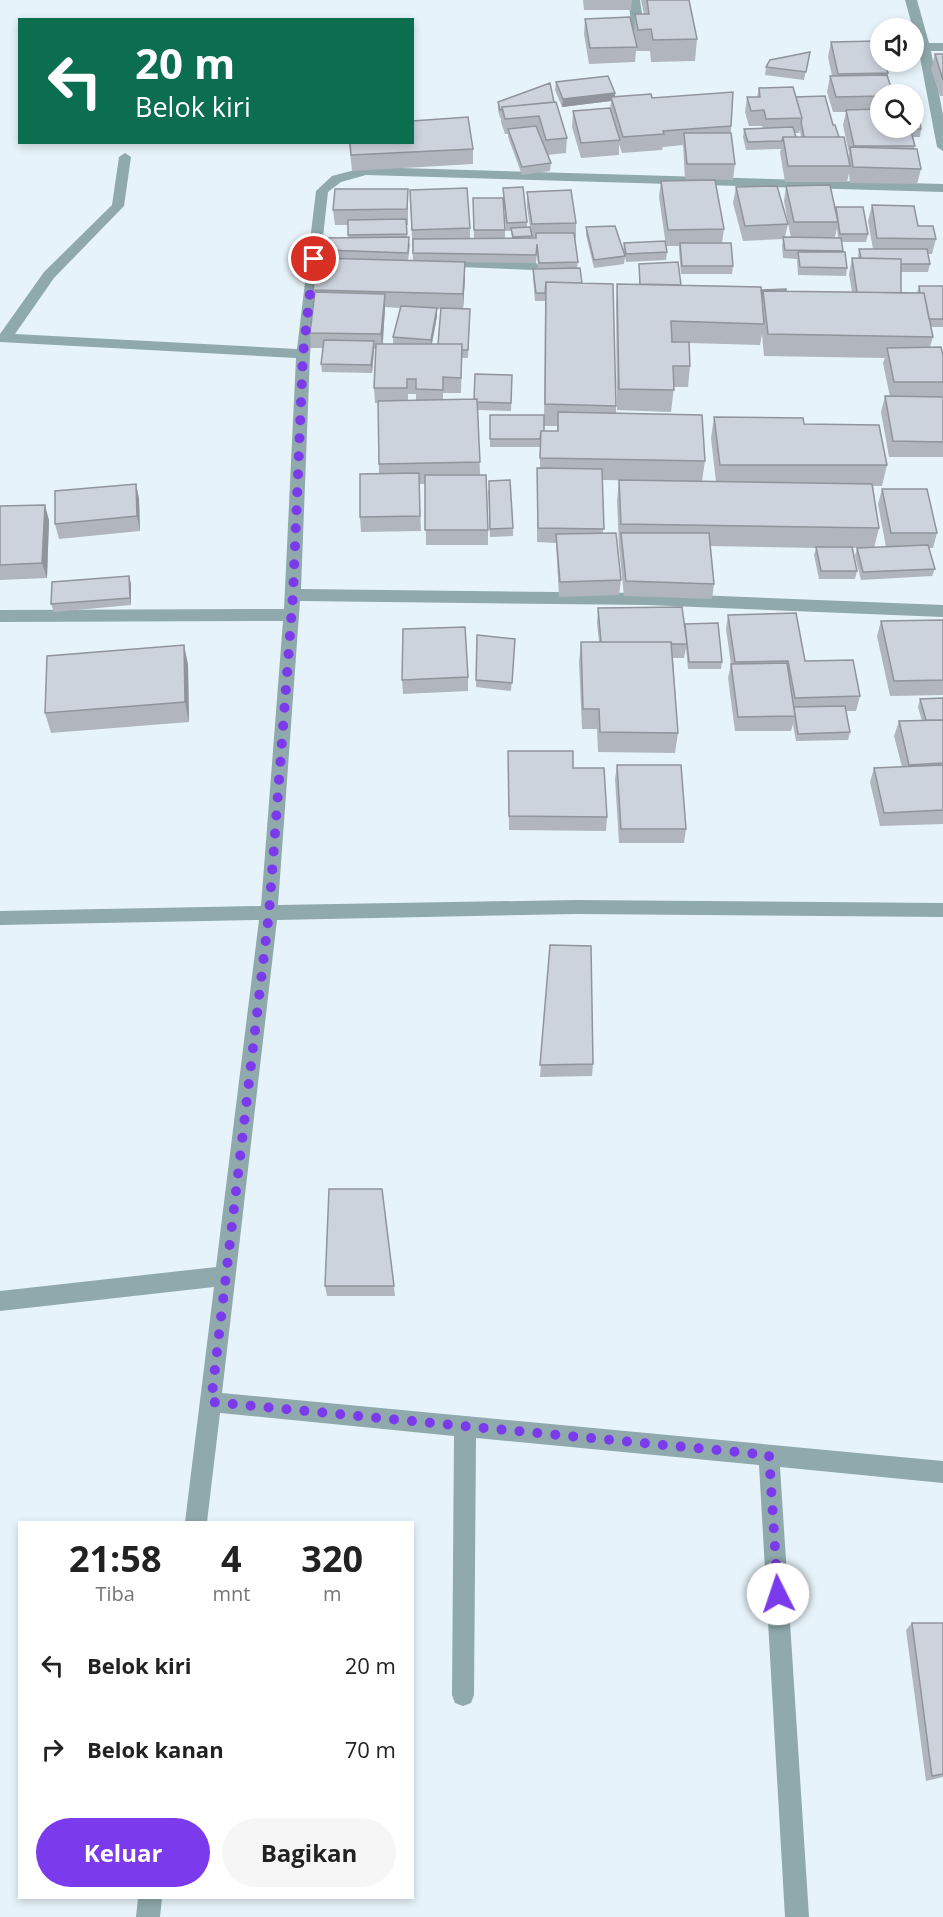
<!DOCTYPE html>
<html lang="id">
<style>
:root{--surface:#fff;--page:#f6f6f6;--text:#222;--muted:#767676;--accent:#7c3aed}
body{margin:0;font-family:"Open Sans",sans-serif;background:var(--page);color:var(--text);height:100vh;display:flex;flex-direction:column;font-size:22px;white-space:nowrap}
*{box-sizing:border-box;margin:0}
p{font-size:20px;color:var(--muted)}
.icon{flex:none;width:33px;height:33px;fill:none;stroke:currentColor;stroke-width:2;stroke-linecap:round;stroke-linejoin:round}
.map{position:relative;flex:1;overflow:hidden}
.sheet{position:absolute;left:18px;top:1521px;width:396px;height:378px;display:flex;flex-direction:column;background:var(--surface);border-radius:0px;box-shadow:0 3px 9px #0003}
.sheet>*{flex:none}
.top-card{position:absolute;left:18px;top:18px;width:396px;height:126px;border-radius:0px;box-shadow:0 3px 9px #0003;background:#0b6e4f;color:#fff;overflow:hidden}
.controls{position:absolute;left:870px;top:18px;display:grid;gap:12px}
.controls a{display:grid;place-items:center;width:54px;height:54px;border-radius:50%;background:var(--surface);box-shadow:0 3px 9px #0003;font-size:30px}
.pin{position:absolute;display:grid;place-items:center;width:51px;height:51px;color:#fff;margin:-26px;border:3px solid #fff;border-radius:50%;box-shadow:0 2px 6px #0007}
.me{position:absolute;width:66px;margin:-33px;rotate:356deg;stroke-linejoin:round;filter:drop-shadow(0 0 4px #0008)}
.turn{display:flex;align-items:center;gap:21px;height:126px;padding:0 18px;font-size:27px}
.turn .icon{width:78px;height:78px;stroke-width:2.5}
.turn b{display:block;font-size:42px;line-height:51px}
.eta{display:flex;justify-content:space-evenly;align-items:center;height:102px;text-align:center}
.eta b{font-size:36px;font-weight:700;line-height:42px}
.action{display:flex;gap:12px;margin-top:auto;padding:12px 18px}
.action a{flex:1;height:69px;border-radius:36px;background:var(--accent);color:#fff;font-size:24px;font-weight:700;line-height:69px;text-align:center}
.action a+a{background:var(--page);color:var(--text)}
ul{padding:0;list-style:none}
li{display:flex;align-items:center;gap:18px;height:84px;padding:0 18px}
li div{flex:1}
li b{display:block;font-size:22px}
li em{font-style:normal}
.map>svg:first-child{display:block}
</style>
<div class="map">
<svg width="943" height="1917" viewBox="0 0 943 1917">
<rect width="100%" height="100%" fill="#e7f3fa"/>
<g fill="none" stroke-linecap="round" stroke-linejoin="round">
<path fill="#8fa9ac" fill-rule="evenodd" d="M628 0H640L645 34 643 36 639 38 633 34Z
M905 0H917L929 43H943V51H931L943 115V151L937 147 918 47Z
M125 153 131 157 124 206 54 278 15 334 297 349 316 191 332 176 366 167 943 184V192L366 175 341 182 328 192 310 354 301 589 647 593 943 605V617L647 605 300 601 278 905 576 900 943 903V917L576 914 277 920 222 1393 943 1461V1483L780 1467 809 1917H785L759 1465 476 1438 474 1695 471 1703 463 1706 455 1703 452 1695 454 1436 220 1413 207 1522H185L214 1287 0 1311V1291L216 1267 259 920 0 925V911L261 906 283 621 0 622V610L284 609 296 358 0 342V334L44 272 112 205 119 157Z
M440 259 534 262 541 266 534 270 435 266 433 263 435 260Z
M138 1898H162L160 1917H136Z"/>
</g>
<path fill="#b0b5be" fill-rule="evenodd" d="M583 0H632L631 10H584Z
M641 0H689L697 39 695 61 651 62 650 51H636L635 62 589 64 584 34 585 19 634 32 635 14H644Z
M831 42 888 73 880 94V128L921 129 920 137H913L915 146 914 148 921 169 917 184 850 183 849 173 847 182H785L780 152 781 149 746 150 743 137 744 129 763 128 762 126H749L745 112 747 97H757L759 88 796 97 833 125 848 158 849 153 843 125 846 112H833L827 92 830 76H832L828 57ZM800 130 801 137H796L795 133H799Z
M810 52 804 80 765 75 766 67Z
M935 54H943V96H940L931 69Z
M556 82 615 96 652 98 731 126V133L735 164 733 180 685 179 683 145 663 147 662 150 622 153 619 144V155L581 158 572 127 573 111 610 110 611 101 562 107 555 90Z
M498 102H554L567 138 566 153 547 155 551 163 550 171 522 175 508 137V134H505L501 122V118H500L498 110Z
M349 142H412L473 149V164L352 171Z
M661 181 724 229 722 243 733 266 732 274H681L679 251V246H666L659 197Z
M786 186 836 211V207L868 234 866 242H841L842 252 847 268 846 276 798 275 797 259 783 258 782 246 783 239 743 241 733 203 736 187 788 224 785 237 838 238 837 228 835 237 791 238 784 201Z
M503 188 527 222V227H530L527 207V192L576 223V238H575L578 262 577 268 616 406V413L705 461 702 481 716 482 711 438 714 417 804 424 887 465 882 486H873L879 528 874 548 886 547 878 504 882 489 937 533 933 548H928L935 569 932 576 861 580 855 556 857 548H853L857 571 855 579H819L814 555 816 548 710 546 714 584 712 599 624 596 619 547 617 501 619 480 663 481 602 480 603 533 621 580 619 595 559 597 556 543 537 542V468H540V447H490V415L544 431H557V426H544L545 301H535L533 277V269H538L537 253 536 263 446 262 465 278 463 308 470 309 468 358H462L461 393H443V400L474 399 512 375 511 411 478 410 480 475 488 530V545H426L425 484H419L421 531 361 532 360 517 379 473 378 403H375L374 388 376 349H374L372 373 322 372 321 364 323 348H311L310 333 314 303 313 290 326 258V250L348 238V225H335L333 210 408 204V225H407V237L410 245 408 261H413L410 190 470 228V238H512L511 231H506ZM385 307 400 308 393 337V344H383ZM437 309H441L438 344H432L437 316ZM408 394H416V400L408 401Z
M473 198 505 230V238H474Z
M872 205 918 226 936 239 932 254H928L930 264 928 272H901V293H917L919 286H943V327H931L933 337 930 347 943 355V457H889L881 412 885 396 890 397 883 363 885 358 764 356 762 334 760 345 689 343 690 366 688 387H674L671 412 617 410 616 305 617 284H639V264L681 285 786 291 852 292 849 274 852 258H858L859 249H873L868 221Z
M586 227 623 251 624 243 667 252 666 260 626 262 625 257 624 264 594 268 586 235Z
M136 484 139 499 140 531 59 539 55 524Z
M488 489 513 528V536L490 537Z
M0 506 49 520 47 578 0 580Z
M129 576 131 584V605L54 612 51 604Z
M598 608 685 628V624L722 662 721 669H688L686 648 684 658H673L678 733 675 753 598 752 597 729H582L579 662 581 642H599L597 623Z
M728 615 860 696 856 711H846L850 732 848 740 796 741 793 724 791 731H735L728 678 731 664 726 629Z
M943 620V695L890 696 877 636 881 621Z
M477 635 515 639 511 691 476 687Z
M184 645 188 665 189 722 51 733 45 713Z
M468 677V691L403 694 402 680Z
M943 698V824L880 826 870 782 874 768 902 767 894 736 899 721H922L918 707 920 699Z
M508 751 573 768 607 817 606 831 509 830Z
M617 765 686 829 684 843H619L615 779Z
M550 945 593 1064 592 1076 540 1077Z
M382 1189 395 1296H327L325 1286Z
M912 1623H943V1777L926 1781 906 1630Z"/>
<path fill="#90949b" d="M615 93V101L611 97V101L562 107 563 99Z
M465 262V278L463 310V294Z
M385 294V309L382 350 381 334Z
M437 308V316L431 348V340Z
M374 341V349L372 373 371 365Z
M136 484 139 499 140 531 137 516Z
M45 505 49 520 47 578 42 563Z
M129 576 131 584V605L130 598Z
M184 645 188 665 189 722 185 702Z"/>
<path fill="#cdd3dd" stroke="#90949b" stroke-width="1.5" d="M647 0H689L697 39 653 40 651 29 638 30 635 14H649Z
M630 17 637 47 590 48 585 19Z
M879 41 880 47V62H884L888 73 838 74 831 42Z
M810 52 806 72 766 67 770 60Z
M935 54H943V80Z
M887 75 893 94H880V96L836 97 830 76Z
M608 76 615 93 563 99 556 82Z
M550 83 554 102 502 107V110H500L498 102Z
M793 87 802 118 766 119 764 110 751 111 747 97H760L759 88Z
M733 92 731 126 663 131 664 134 623 137 611 97 651 94 652 98Z
M825 96 833 125H835L839 137H804L801 122 802 118 796 97Z
M556 102 567 138 546 140 539 116 505 119 502 107Z
M610 108 620 140 581 143 573 111Z
M880 109V128H910L915 146H854L846 110Z
M914 116H919L921 129H911L910 128H914Z
M468 117 473 149 351 155 350 142H412V121Z
M536 126 551 163 522 167 508 129Z
M793 127 796 137H783L782 141 748 142 744 129Z
M684 133H731L735 164H687Z
M783 137H844L850 166H788Z
M850 147 917 149 921 169 853 167Z
M715 180 724 229 668 230 661 181Z
M830 185 838 222H794L786 186Z
M777 186 788 224 745 226 736 187Z
M523 187 527 222 507 223 503 188Z
M467 188 470 228 412 230 410 190Z
M335 189H408L407 209 333 210Z
M571 190 576 223 532 224 527 192Z
M473 198H503L505 230H474Z
M872 205 914 206 918 226H933L936 239 877 238Z
M836 207H863L868 234H840Z
M406 219 407 234 348 235V220Z
M615 226 625 256 594 260 586 227Z
M530 227 532 236 513 237 511 228Z
M536 233H574L578 262 539 263 537 244 536 255 413 253V239L536 238Z
M409 237 408 253 326 250V238Z
M783 237 841 238 843 251 785 250Z
M665 241 667 252 626 254 624 243Z
M680 243H731L733 266H682Z
M859 249H927L930 264H901V259L861 258Z
M798 252H845L847 268 800 267Z
M317 258 465 262 463 294 313 290Z
M852 258 901 259V293L857 292Z
M678 262 681 285 640 284 639 264Z
M580 268 582 283 546 282 545 293H536L533 269Z
M546 282 613 284 616 406 545 404Z
M617 284 761 287 764 324 671 321 672 342H689L690 366H673L674 390 619 389Z
M919 286H943V319H929L924 293H920Z
M786 289V291H763L762 298 761 290Z
M763 291 924 293 933 337 768 334Z
M315 292 385 294 381 334 310 333Z
M401 306 437 308 431 340 393 337Z
M441 308 470 309 468 350H462V344H438Z
M324 340 374 341 371 365 321 364Z
M376 344H462L461 378 443 377V390L416 389V379H407V388H374Z
M941 347 943 355V382H894L887 348Z
M475 374 512 375 511 403 477 402V399H474Z
M885 396 943 397V442L893 441Z
M477 399 480 462 379 464 378 401Z
M558 412 702 415 705 461 540 458 541 431H558Z
M490 415H544V431H541L540 439H490Z
M714 417 803 418 804 424 879 425 887 465H720Z
M537 468 602 469 604 529 538 528Z
M419 473 420 516 360 517V474Z
M425 475H486L488 530H425Z
M510 480 513 528 490 529 489 481Z
M619 480 872 484 879 528 621 524Z
M136 484 137 516 55 524V491Z
M882 489H927L937 533H891Z
M45 505 42 563 0 565V506Z
M616 533 621 580 560 582 556 534Z
M621 533H709L714 584 626 581Z
M928 545 935 569 863 572 857 548Z
M816 547H852L857 571H821Z
M129 576 130 598 51 604 52 582Z
M682 607 687 644H672L671 642H601L598 608Z
M796 613 805 661 853 660 860 696 795 698 788 661 735 662 728 615Z
M943 620V680L894 681 881 621Z
M718 623 722 662H689L685 624Z
M465 627 468 677 402 680 403 629Z
M477 635 515 639 512 683 476 680Z
M581 642H671L678 733 600 732 599 709H583Z
M184 645 185 702 45 713 47 656Z
M787 663 795 716 738 717 731 664Z
M943 698V720H926L920 699Z
M845 706 850 732 798 734 794 707Z
M943 720V763L909 765 899 721Z
M508 751H573V768H604L607 817 509 816Z
M617 765H681L686 829H621Z
M943 765V810L884 813 874 768Z
M550 945 591 946 593 1064 540 1065Z
M329 1189H382L394 1286H325Z
M912 1623H943V1774L932 1776Z"/>
<g fill="none" stroke-linecap="round" stroke-linejoin="round">
<path stroke="#7c3aed" stroke-width="10" stroke-dasharray="0 18" d="M314 259 303 354 293 595 269 913 211 1402 769 1455 778 1594"/>
</g>
</svg>
<div class="controls">
<a><svg class="icon" aria-label="sound" viewBox="0 0 24 24"><path d="M4 9h4l5-4v14l-5-4H4zM17 9q2 3 0 6"/></svg></a>
<a><svg class="icon" aria-label="search" viewBox="0 0 24 24"><circle cx="10" cy="10" r="6"/><path d="M15 15l6 6"/></svg></a>
</div>
<div class="pin" style="left:314px;top:259px;background:#d93025"><svg class="icon" aria-label="arrive" viewBox="0 0 24 24"><path d="M6 21V4h12l-3 4 3 4H6"/></svg></div>
<svg class="me" style="left:778px;top:1594px" viewBox="-20 -20 40 40"><circle r="19" fill="#fff"/><path d="M0-13L10 11 0 6-10 11z" fill="#7c3aed"/></svg>
<div class="top-card">
<div class="turn"><svg class="icon" aria-label="left" viewBox="0 0 24 24"><path d="M17 20v-9H6M10 6l-5 5 5 5"/></svg><div><b>20 m</b>Belok kiri</div></div>
</div>
<section class="sheet">
<div class="eta">
<div><b>21:58</b><p>Tiba</p></div>
<div><b>4</b><p>mnt</p></div>
<div><b>320</b><p>m</p></div>
</div>
<ul>
<li><svg class="icon" aria-label="left" viewBox="0 0 24 24"><path d="M17 20v-9H6M10 6l-5 5 5 5"/></svg><div><b>Belok kiri</b></div><em>20 m</em></li>
<li><svg class="icon" aria-label="right" viewBox="0 0 24 24"><path d="M7 20v-9h11M14 6l5 5-5 5"/></svg><div><b>Belok kanan</b></div><em>70 m</em></li>
</ul>
<div class="action"><a>Keluar</a><a>Bagikan</a></div>
</section>
</div>
